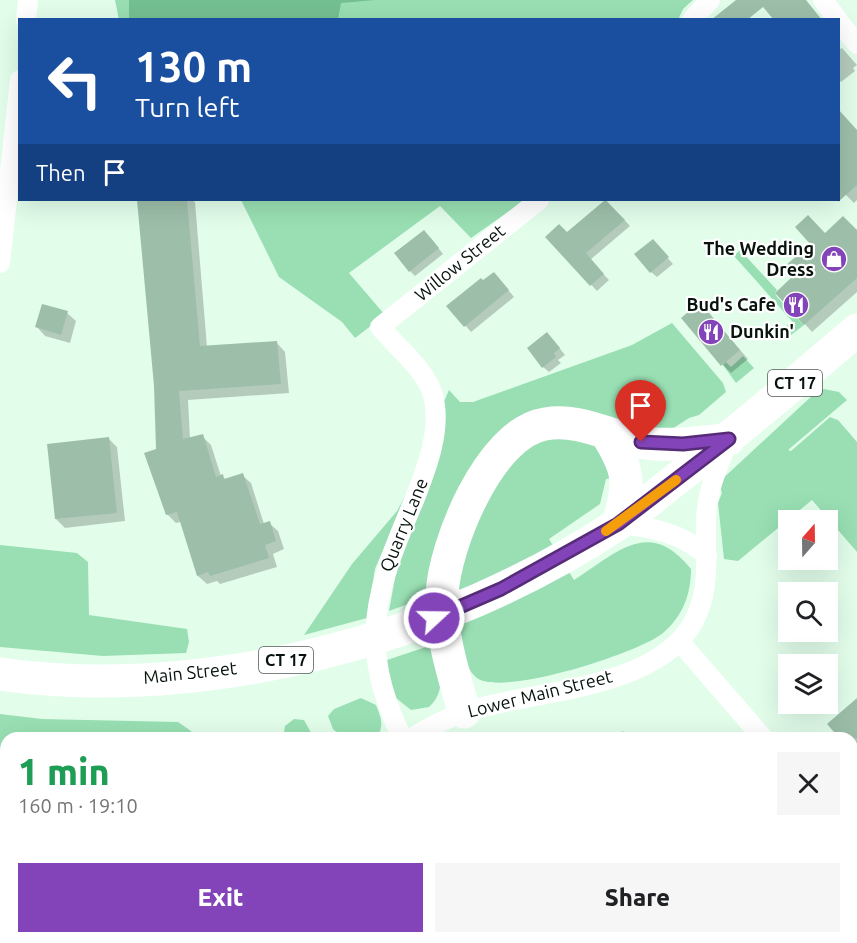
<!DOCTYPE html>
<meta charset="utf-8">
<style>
:root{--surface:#fff;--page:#f6f6f6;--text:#202124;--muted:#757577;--accent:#8444b9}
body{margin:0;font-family:Ubuntu,sans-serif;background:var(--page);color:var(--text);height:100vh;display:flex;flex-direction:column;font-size:22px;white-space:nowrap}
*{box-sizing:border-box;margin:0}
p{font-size:20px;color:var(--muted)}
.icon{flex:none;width:33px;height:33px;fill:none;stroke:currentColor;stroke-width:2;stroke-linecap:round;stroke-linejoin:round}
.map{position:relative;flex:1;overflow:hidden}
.sheet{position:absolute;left:0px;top:732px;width:858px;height:212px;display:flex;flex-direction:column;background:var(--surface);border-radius:18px 18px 0 0;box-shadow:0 6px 24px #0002}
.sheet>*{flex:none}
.top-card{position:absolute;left:18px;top:18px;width:822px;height:183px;border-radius:0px;box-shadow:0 6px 24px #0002;background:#1a4fa0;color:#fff;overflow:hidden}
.needle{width:39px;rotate:20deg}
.tools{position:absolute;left:778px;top:510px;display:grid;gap:12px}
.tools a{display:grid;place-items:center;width:60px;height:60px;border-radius:0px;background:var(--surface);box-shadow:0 6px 24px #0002;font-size:30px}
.pin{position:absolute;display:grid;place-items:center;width:51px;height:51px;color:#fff;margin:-62px -26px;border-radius:50% 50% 50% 0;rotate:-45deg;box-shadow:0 0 6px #0007}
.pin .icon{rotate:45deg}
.me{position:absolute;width:66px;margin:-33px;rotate:69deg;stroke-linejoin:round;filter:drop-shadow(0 0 4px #0008)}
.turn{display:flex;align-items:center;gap:21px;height:126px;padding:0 18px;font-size:27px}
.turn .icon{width:78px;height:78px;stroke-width:2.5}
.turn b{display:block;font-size:42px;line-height:51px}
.then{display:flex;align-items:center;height:57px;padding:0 18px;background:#0003;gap:12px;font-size:22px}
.round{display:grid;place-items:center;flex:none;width:63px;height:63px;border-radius:0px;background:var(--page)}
.head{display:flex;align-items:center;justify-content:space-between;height:102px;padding:0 18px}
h1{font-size:36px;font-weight:800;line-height:45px;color:#1e9e55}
.action{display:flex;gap:12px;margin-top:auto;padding:12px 18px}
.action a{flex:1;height:69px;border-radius:0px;background:var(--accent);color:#fff;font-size:24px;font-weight:800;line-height:69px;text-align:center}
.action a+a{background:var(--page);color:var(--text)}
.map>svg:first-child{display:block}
</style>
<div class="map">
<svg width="857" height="943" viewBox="0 0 857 943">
<rect width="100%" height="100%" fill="#e2feeb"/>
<path fill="#99dfb3" d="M115 0H693L683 9 678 20H119Z
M241 200H525L471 238 440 206 349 273 385 315 355 338 342 322 279 277Z
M740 250 777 290 775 293 777 297 804 325 791 335 780 332 792 321 734 256Z
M672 323 723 383 726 392 699 415 689 418 669 431 536 411 433 595 389 611 397 567 438 415 449 390 460 402H473L632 345Z
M743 356 754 368 736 383 723 365 726 362 731 367Z
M824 389 839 392 847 400 788 450 791 451 830 417 838 420 857 442V552L812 500 738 561 724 559 718 503 722 493 718 483 815 393Z
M575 435 603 450 612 478 606 479 600 504 549 539 574 580C618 552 649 517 691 569 691 594 683 616 663 633 639 653 502 697 477 678 450 658 456 556 469 529 476 515 503 469 513 459 520 452 538 440 547 437 555 434 566 435 575 435Z
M408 491 375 569 367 618 304 635 352 564 397 511Z
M0 545 77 553 88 562 89 615 187 629 189 642 186 653 103 656 0 647Z
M435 644C439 666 448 690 429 707L411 710 396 698 384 661Z
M361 698 376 705C381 718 385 726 376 738H343L333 729 328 716 334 709Z
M0 714 42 719 178 722 191 731 194 738H6V764L0 763Z
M294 719 304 720 314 738H283L285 726Z"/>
<path fill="#74c092" d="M129 0H375L341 3 338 19 129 20Z"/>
<path fill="#0003" d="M842 48 857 65 853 68 855 71 841 82 838 79V50Z
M857 131V200L854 203 838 187Z
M138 200H192L195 202 207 347 277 343 285 352 289 393 188 400 190 439 202 436 211 445 221 476 227 480 242 475 251 483 264 524 269 523 278 531 284 549 273 554 277 567 220 584 217 581 207 584 198 576 181 522 176 523 167 514 158 450 156 385Z
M606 200 630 226 590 260 609 280 597 291 547 237 567 234Z
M857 232V292L812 332 777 293 795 276 825 234Z
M430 237 443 254 415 276 410 271Z
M658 247 673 264 657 277 651 272Z
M499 279 514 297 471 332 448 306Z
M67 313 76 321 70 343 45 336 37 327Z
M708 313 748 359 731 373 723 365Z
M553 340 565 355 558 360 561 363 549 372 543 367Z
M108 438 117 447 125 521 65 528 56 519Z
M857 700V757L852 751V738H841Z
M623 731 630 738H613Z
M32 938H82L81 943H32Z
M236 938H312L313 939 307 943H229Z
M573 938H688L681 943H577Z"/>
<path fill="#9dbfa9" d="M736 0H806L822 20H774L763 7 747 20H711Z
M838 109 857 130V185L838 202Z
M137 200H187L200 346 277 341 281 384 179 391 183 439 203 434 216 477 223 474 224 479 243 473 260 524 270 521 276 541 265 545 269 558 210 576 208 572 197 576 177 512 166 515 144 453 156 449 154 386Z
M605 200 625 220 586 253 604 274 590 286 545 237 559 224 567 232Z
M808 215 825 233 843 216 857 230V278L804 325 775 293 793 276 784 267 810 244 795 227Z
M424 230 439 248 409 272 394 253Z
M653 239 669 257 650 273 634 254Z
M494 272 509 290 464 327 446 306 481 278 483 280Z
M700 302 740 350 721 366 681 318Z
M42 304 68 311 61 335 35 327Z
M547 332 560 348 554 353 556 357 542 368 527 348Z
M109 437 117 513 55 519 47 444Z
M857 698V738H839L827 724Z"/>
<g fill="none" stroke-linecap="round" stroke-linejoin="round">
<path stroke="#fff" stroke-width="20" d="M823 0 838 20
M26 20 28 0
M692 20 710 0
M838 21 857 44
M0 263 20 80
M618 524C652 527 682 533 707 556
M680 642 763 738
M402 738C356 642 376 590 415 498 427 467 442 429 433 395 426 370 397 347 380 327L539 200
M412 738C428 728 447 718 465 712 533 689 668 691 698 612 710 582 705 554 706 523 706 494 716 470 727 444
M0 782 6 783
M852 840 857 846
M0 905 6 870
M383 938 387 943"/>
<path stroke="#fff" stroke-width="33" d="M606 433C629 469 631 482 618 524
M0 674C207 703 445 639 618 524 638 511 656 495 675 480 738 432 797 381 857 330
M464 712C454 675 440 634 442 595 444 546 489 433 545 424 578 418 607 435 638 442 668 447 700 443 729 439"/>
</g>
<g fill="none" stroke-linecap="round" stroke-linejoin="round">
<g stroke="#562c78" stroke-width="15">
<path id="route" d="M434 618 501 589 618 524 729 439 683 444 641 442"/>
</g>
<use href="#route" stroke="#8444b9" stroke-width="10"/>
<path stroke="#f59e0b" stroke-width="10" d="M606 531 676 480"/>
</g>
<defs>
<g id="shop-disc" transform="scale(1.35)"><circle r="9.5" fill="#8444b9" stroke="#fff"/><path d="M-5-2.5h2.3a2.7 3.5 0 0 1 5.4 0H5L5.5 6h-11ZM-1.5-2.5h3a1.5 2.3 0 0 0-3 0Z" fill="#fff"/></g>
<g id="restaurant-disc" transform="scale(1.35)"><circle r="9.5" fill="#8444b9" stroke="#fff"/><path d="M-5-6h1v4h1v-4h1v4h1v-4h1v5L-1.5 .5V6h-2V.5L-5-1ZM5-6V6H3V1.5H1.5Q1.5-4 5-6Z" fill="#fff"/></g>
</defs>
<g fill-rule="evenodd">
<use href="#shop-disc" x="834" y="259"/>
<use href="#restaurant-disc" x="796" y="305"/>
<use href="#restaurant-disc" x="711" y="332"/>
</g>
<g text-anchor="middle" stroke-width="4.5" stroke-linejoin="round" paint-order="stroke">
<g fill="#fff" stroke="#515a55" stroke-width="1.5">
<rect x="768" y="370" width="54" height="26" rx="4.5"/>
<rect x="259" y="647" width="54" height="26" rx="4.5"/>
</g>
<g font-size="16" font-weight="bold" fill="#07130c">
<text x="795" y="389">CT 17</text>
<text x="286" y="666">CT 17</text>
</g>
<g font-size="18" font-weight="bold" fill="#07130c" stroke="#fff" text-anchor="end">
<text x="814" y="255">The Wedding<tspan x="814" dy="21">Dress</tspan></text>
<text x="776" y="311">Bud's Cafe</text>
<text x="730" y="338" text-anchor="start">Dunkin'</text>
</g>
<g font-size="18" fill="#07130c" stroke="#fff">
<text transform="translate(460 263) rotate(-39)" y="6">Willow Street</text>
<text transform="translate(404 525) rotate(-68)" y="6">Quarry Lane</text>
<text transform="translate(190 673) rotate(-6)" y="6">Main Street</text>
<text transform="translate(540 694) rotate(-14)" y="6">Lower Main Street</text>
</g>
</g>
</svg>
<div class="tools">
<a><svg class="needle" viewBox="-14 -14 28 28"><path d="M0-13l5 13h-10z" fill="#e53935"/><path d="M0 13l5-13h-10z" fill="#757577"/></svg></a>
<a><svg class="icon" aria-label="search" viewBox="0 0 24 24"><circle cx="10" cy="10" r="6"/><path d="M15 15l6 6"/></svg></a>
<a><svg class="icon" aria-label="layers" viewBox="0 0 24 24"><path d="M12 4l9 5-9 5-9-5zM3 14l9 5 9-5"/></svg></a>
</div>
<div class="pin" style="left:641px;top:442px;background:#d93025"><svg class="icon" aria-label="arrive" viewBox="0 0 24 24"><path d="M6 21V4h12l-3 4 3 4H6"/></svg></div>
<svg class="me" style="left:434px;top:618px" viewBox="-20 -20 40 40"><circle r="17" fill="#8444b9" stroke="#fff" stroke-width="3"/><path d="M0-11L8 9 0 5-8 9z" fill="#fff"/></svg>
<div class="top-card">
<div class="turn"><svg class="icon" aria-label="left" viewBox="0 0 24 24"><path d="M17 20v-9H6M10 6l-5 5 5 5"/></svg><div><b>130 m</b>Turn left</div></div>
<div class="then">Then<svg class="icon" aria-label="arrive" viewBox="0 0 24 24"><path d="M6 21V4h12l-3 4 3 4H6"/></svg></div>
</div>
<section class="sheet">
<div class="head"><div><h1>1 min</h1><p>160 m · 19:10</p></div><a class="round"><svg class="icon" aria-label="close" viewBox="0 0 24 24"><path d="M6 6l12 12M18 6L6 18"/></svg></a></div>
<div class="action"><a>Exit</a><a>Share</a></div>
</section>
</div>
